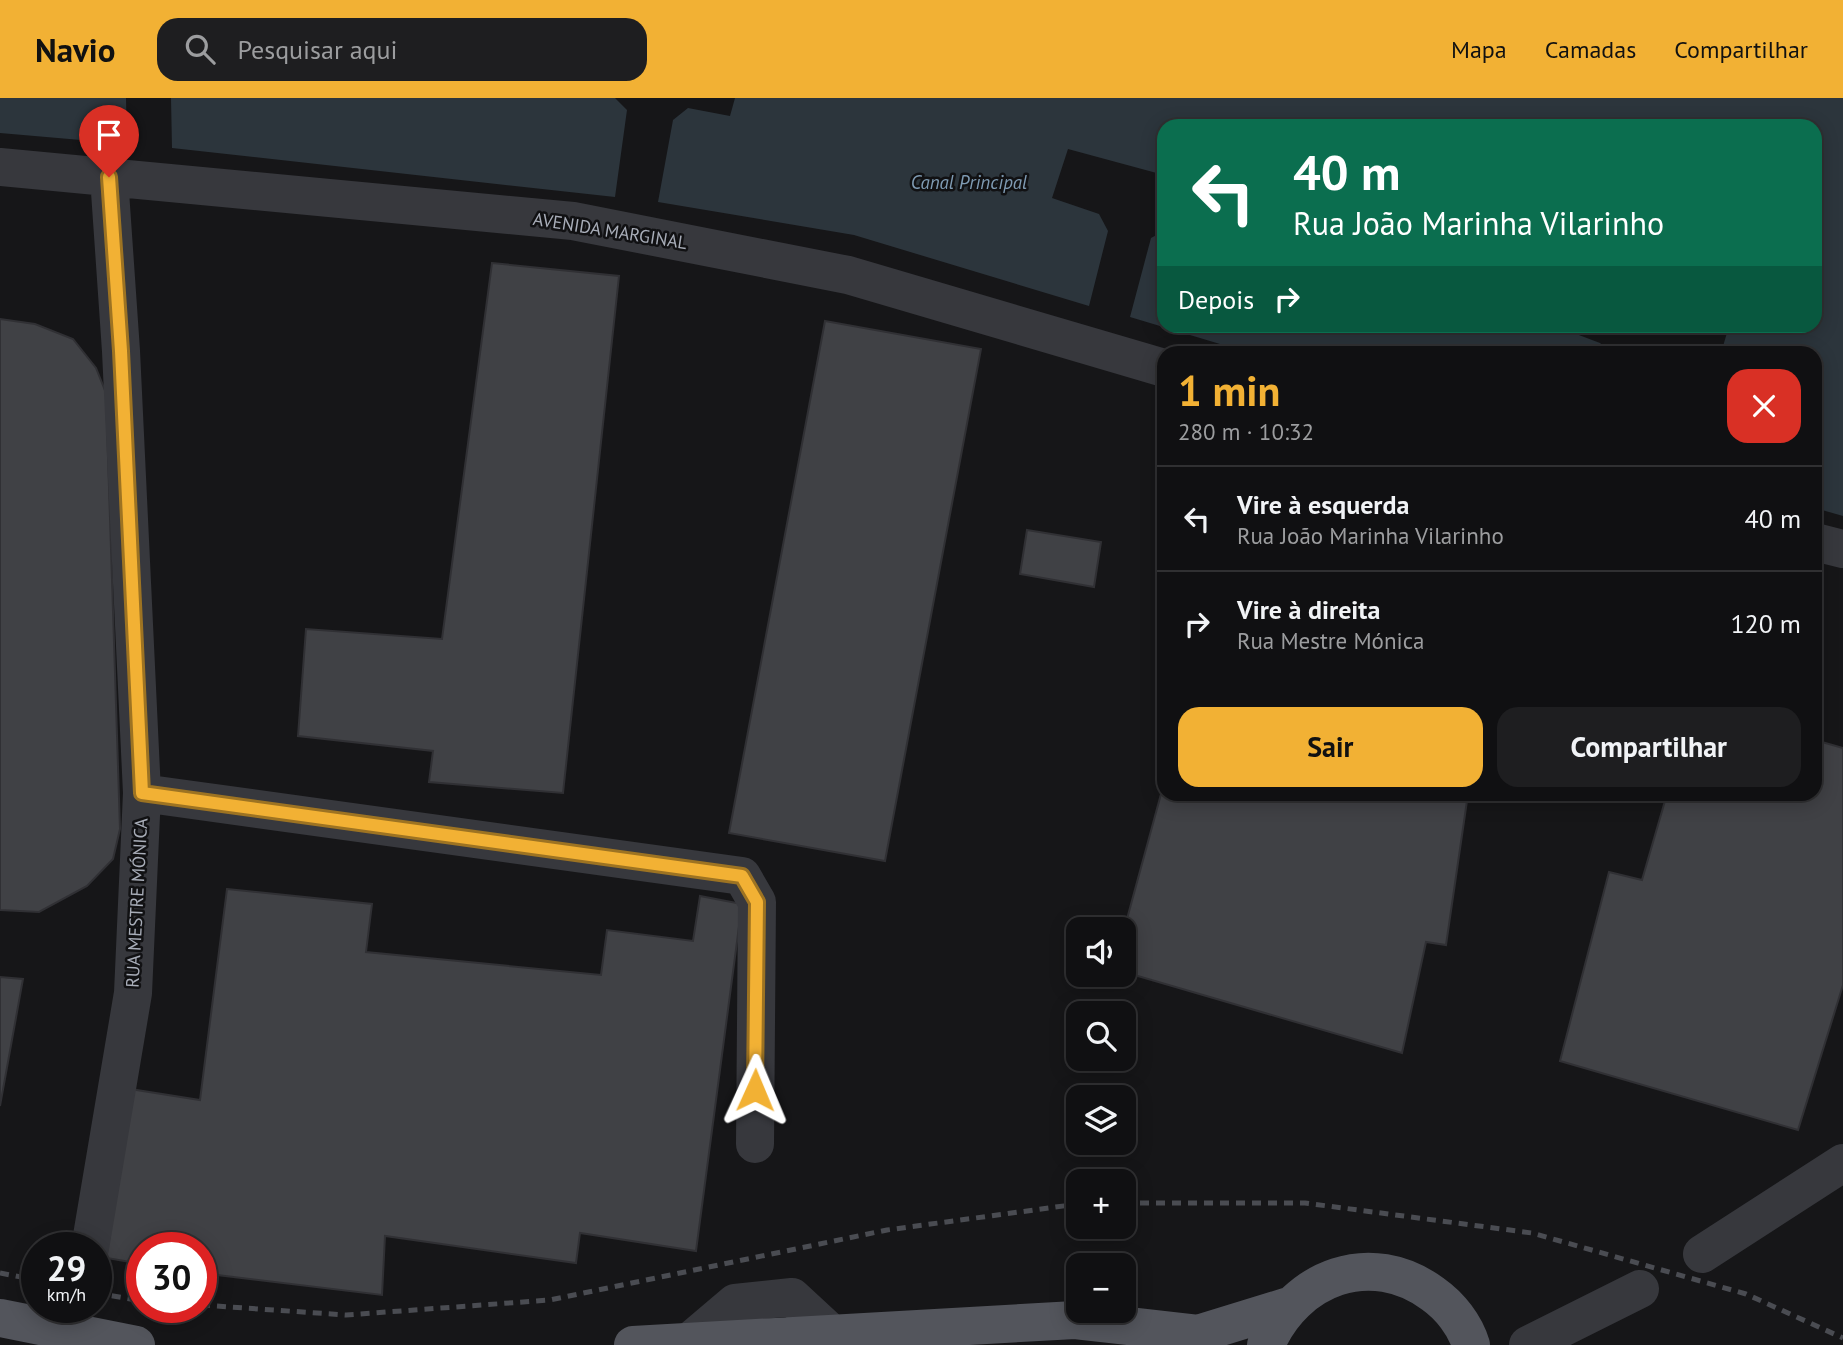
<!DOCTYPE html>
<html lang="pt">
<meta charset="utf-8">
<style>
:root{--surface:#101012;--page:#1e1e20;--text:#f1f3f6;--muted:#9c9d9f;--line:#303032;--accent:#f2b134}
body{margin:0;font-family:"PT Sans",sans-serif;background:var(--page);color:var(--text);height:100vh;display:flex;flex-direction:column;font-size:26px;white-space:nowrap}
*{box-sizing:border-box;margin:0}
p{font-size:23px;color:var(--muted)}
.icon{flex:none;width:38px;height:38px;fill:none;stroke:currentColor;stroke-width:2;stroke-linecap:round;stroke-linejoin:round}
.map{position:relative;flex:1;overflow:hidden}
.drawer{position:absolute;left:1157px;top:248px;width:665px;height:455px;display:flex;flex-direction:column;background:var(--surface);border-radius:21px;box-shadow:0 4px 18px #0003,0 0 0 2px var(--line)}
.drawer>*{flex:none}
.hud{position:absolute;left:1157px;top:21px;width:665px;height:214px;border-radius:21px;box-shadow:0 4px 18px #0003,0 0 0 2px var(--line);background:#0b6e4f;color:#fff;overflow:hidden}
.buttons{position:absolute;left:1066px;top:819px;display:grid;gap:14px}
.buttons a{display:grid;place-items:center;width:70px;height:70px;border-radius:14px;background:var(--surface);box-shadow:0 4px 18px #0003,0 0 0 2px var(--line);font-size:35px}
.speed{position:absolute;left:21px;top:1134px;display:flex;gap:14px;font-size:35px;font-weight:700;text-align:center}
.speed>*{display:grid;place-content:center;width:91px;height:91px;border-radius:50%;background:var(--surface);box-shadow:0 4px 18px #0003,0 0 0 2px var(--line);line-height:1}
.speed small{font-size:18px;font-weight:400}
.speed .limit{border:10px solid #d22;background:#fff;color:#111}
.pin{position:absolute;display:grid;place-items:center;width:60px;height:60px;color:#fff;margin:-72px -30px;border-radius:50% 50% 50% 0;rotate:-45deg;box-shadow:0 0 7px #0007}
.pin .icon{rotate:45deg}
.me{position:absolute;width:77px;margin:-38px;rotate:1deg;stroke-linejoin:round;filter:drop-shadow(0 0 5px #0008)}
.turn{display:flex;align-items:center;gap:24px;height:147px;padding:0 21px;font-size:32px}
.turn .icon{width:91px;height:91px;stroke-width:2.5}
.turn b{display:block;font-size:49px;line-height:60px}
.then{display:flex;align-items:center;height:66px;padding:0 21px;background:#0003;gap:14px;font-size:26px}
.round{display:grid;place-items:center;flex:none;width:74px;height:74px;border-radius:21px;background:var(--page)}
.head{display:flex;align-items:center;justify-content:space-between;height:119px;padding:0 21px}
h1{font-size:42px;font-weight:700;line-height:52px;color:var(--accent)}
.cta{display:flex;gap:14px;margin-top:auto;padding:14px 21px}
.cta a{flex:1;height:80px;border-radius:21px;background:var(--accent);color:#111;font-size:28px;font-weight:700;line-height:80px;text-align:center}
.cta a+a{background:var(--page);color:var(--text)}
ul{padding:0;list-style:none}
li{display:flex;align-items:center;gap:21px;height:105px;padding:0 21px;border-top:2px solid var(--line)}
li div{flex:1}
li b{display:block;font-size:26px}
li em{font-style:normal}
header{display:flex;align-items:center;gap:42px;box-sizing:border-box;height:98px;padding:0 35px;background:var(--accent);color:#111}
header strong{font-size:33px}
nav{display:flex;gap:38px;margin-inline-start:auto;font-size:24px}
.search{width:490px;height:63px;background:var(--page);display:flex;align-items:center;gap:18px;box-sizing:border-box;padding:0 24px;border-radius:21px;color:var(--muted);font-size:26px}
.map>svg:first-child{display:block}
</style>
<header>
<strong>Navio</strong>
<div class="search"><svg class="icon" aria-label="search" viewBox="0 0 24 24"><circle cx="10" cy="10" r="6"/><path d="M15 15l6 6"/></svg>Pesquisar aqui</div>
<nav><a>Mapa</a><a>Camadas</a><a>Compartilhar</a></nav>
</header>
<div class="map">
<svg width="1843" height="1247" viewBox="0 0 1843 1247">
<rect width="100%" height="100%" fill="#161618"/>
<path fill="#2c353c" d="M0 0H126L127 46 0 35Z
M171 0H615L627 12 615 99 172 50Z
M735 0H1843V418L1815 410V256L1721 255 1729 228H1815V28H1164V77L1068 51 1052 100 1099 116 1108 133 1089 208 854 137 658 104 673 22 688 10 730 18Z
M1164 133V228H1564L1563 231 1600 245 1611 255H1250L1130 219 1151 140Z"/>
<path fill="#404145" stroke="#303034" stroke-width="2" d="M492 165 619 178 563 695 429 684 433 653 298 638 306 531 442 541Z
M0 221 35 226 73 241 96 270 106 295 120 731 113 761 87 788 39 814 0 812Z
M825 223 981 251 885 763 729 735Z
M1027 432 1101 444 1094 489 1020 476Z
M1815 642 1843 650V887L1798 1032 1560 963 1609 774 1642 782 1667 696H1815Z
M1164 685V696H1468L1446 847 1426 844 1402 955 1124 874V832Z
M227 791 372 806 366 854 601 877 607 832 693 843 700 798 742 806 696 1153 580 1135 576 1165 385 1138 382 1197 201 1175V1150H142V1166L101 1159 130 991 200 1002Z
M0 879 23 881 0 1008Z"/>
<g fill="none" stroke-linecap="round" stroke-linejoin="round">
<path stroke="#37383d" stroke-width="38" d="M0 69 573 123 848 177 1164 270
M1815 444 1843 451
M142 695 742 778 757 804 755 1046
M90 1150 133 895 142 695 121 253 109 79
M1702 1156 1843 1065
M689 1244 735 1205 792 1199 832 1236
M1528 1247 1640 1191"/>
<path stroke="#53555c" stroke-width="38" d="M0 1220 136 1247
M633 1247 1075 1222 1198 1236 1289 1208
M1266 1247C1295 1179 1371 1150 1433 1196 1450 1208 1465 1227 1471 1247"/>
<path stroke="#4a4c52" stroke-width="5" stroke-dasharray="9 7" stroke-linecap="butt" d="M1124 1105H1305L1532 1135 1746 1196 1843 1240
M0 1175 37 1182
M96 1195 142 1203
M201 1207 346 1217 550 1202 887 1132 1078 1106"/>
</g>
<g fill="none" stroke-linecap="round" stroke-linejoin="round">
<g stroke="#9d7322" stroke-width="18">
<path id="route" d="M109 79 121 253 142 695 742 778 757 804 755 992"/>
</g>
<use href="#route" stroke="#f2b134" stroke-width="12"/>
</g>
<g text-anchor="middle" stroke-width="5" stroke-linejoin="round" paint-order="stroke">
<g font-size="18" fill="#a8adb8" stroke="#111113">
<text transform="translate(610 133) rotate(9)" y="6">AVENIDA MARGINAL</text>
<text transform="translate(137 805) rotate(-87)" y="6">RUA MESTRE MÓNICA</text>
</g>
<g font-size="19" font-style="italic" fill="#7f9bb3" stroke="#111113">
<text x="969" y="91">Canal Principal</text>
</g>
</g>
</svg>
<div class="buttons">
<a><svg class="icon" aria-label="sound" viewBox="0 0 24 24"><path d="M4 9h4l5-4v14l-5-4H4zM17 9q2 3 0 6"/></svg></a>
<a><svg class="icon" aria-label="search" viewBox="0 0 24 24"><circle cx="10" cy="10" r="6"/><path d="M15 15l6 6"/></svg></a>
<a><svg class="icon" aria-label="layers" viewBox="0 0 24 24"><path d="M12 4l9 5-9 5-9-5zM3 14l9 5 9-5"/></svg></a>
<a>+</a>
<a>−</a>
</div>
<div class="speed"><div>29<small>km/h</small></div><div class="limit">30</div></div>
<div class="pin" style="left:109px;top:79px;background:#d93025"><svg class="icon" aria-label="arrive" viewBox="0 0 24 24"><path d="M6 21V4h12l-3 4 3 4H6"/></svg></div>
<svg class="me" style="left:755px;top:992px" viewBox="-20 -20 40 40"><path d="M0-17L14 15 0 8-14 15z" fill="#f2b134" stroke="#fff" stroke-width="4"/></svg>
<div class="hud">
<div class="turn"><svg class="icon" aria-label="left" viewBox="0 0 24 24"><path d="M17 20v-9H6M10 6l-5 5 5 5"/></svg><div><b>40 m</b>Rua João Marinha Vilarinho</div></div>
<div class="then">Depois<svg class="icon" aria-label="right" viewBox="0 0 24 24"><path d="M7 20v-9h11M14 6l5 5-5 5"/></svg></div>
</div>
<section class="drawer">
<div class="head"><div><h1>1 min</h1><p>280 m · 10:32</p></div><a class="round" style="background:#d93025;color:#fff"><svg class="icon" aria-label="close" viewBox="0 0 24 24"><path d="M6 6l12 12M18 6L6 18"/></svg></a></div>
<ul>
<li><svg class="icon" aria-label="left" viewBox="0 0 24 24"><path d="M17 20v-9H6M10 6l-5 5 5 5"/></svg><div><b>Vire à esquerda</b><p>Rua João Marinha Vilarinho</p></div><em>40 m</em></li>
<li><svg class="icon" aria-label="right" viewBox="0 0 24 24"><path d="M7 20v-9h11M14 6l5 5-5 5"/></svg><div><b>Vire à direita</b><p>Rua Mestre Mónica</p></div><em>120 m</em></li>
</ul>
<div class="cta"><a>Sair</a><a>Compartilhar</a></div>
</section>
</div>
